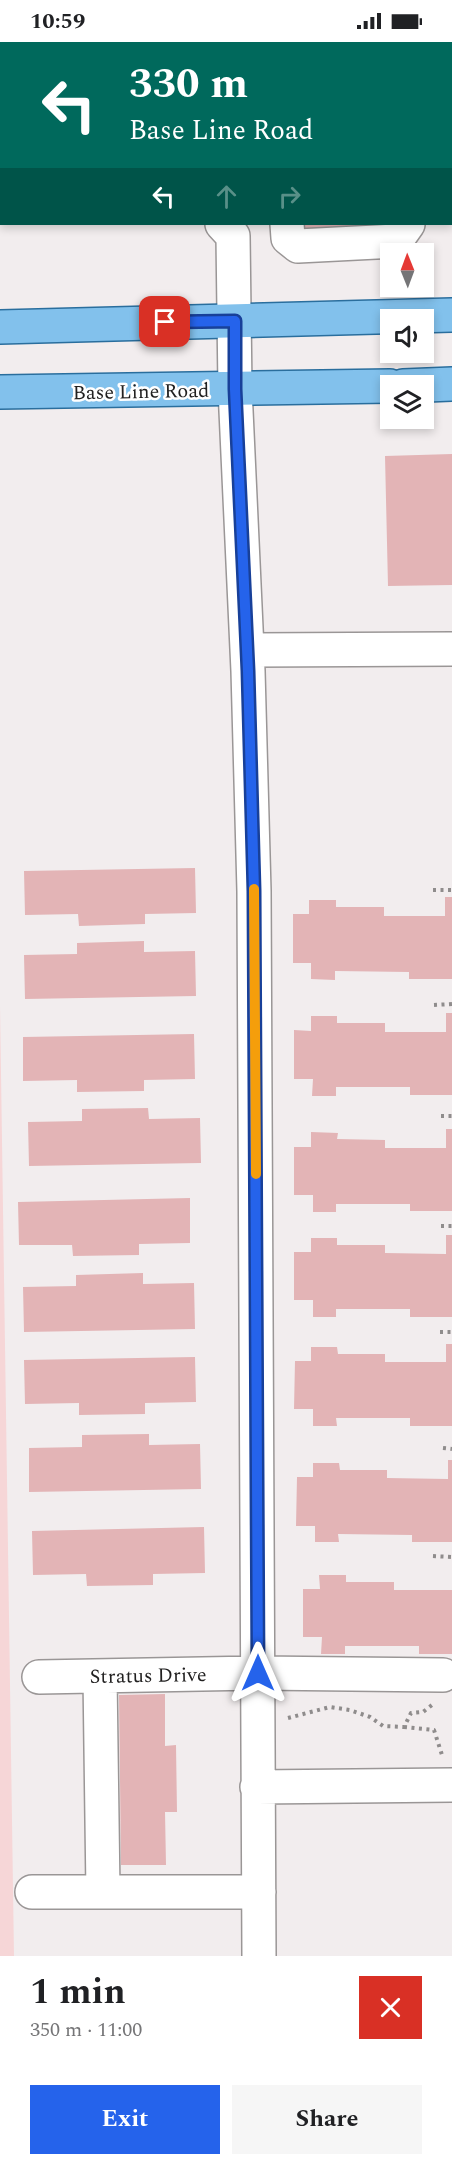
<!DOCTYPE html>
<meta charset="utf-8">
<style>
:root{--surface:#fff;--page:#f6f6f6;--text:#202124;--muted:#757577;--accent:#2563eb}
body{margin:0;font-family:Spectral,serif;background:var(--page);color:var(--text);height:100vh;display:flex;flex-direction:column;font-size:22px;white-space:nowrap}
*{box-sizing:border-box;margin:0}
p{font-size:20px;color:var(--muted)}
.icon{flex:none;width:33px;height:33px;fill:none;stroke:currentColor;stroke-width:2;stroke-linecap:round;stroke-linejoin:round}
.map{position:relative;height:1914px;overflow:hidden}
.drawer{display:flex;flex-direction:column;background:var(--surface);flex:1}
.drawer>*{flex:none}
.top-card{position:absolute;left:0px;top:0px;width:453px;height:183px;box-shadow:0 3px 9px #0003;background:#00695c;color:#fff;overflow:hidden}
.needle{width:39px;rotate:359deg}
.buttons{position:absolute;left:380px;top:201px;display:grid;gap:12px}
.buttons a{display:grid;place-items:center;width:54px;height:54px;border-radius:0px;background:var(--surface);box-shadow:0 3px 9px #0003;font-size:30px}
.pin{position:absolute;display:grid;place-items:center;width:51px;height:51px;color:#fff;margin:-26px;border-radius:12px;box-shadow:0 3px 9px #0006}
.me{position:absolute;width:66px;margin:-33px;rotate:0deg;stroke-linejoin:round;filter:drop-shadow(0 0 4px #0008)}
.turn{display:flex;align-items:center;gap:21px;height:126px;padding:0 30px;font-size:27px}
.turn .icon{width:78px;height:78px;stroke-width:2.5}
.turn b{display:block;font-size:42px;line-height:51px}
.lanes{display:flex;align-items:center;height:57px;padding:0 30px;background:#0003;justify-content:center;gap:30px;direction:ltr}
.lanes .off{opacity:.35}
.round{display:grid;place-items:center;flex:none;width:63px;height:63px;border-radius:0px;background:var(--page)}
.summary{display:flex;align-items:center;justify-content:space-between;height:102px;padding:0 30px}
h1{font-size:36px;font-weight:700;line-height:45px}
.button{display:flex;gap:12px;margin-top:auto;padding:12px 30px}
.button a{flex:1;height:69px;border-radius:0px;background:var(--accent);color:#fff;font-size:24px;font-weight:700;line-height:69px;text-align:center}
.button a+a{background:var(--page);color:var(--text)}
.status{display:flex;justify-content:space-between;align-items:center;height:42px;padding:0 30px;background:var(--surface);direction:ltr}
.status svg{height:16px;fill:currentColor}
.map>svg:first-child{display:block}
</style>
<div class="status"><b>10:59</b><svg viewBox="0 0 49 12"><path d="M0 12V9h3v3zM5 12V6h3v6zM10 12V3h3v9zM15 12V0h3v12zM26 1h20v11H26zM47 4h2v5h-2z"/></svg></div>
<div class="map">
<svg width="452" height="1914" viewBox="0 0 452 1914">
<rect width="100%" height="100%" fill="#f2edee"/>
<path fill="#f6d6d7" d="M0 963 14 1914H0Z"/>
<path fill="#e3b4b6" d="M297 182H368V192L297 194Z
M452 412V543L388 544 385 414Z
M195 826 196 871 145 872V882L79 884 78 872 25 873 24 829Z
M445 855H452V937H409V930L335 929V938L311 937V921H293V872H309V858H336V865H384V874H445Z
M144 899V910L195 909 196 954 25 957 24 913 77 912V901Z
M446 971H452V1053H410V1045H336V1054H312L313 1037H294V988L311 989V974H337V981H385V990H446Z
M194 992 195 1037 144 1038V1049L77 1050V1038L23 1039V995Z
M148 1066 149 1077 200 1076 201 1121 29 1124 28 1080 82 1079V1067Z
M446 1087H452V1169H410V1162H336V1170H313V1153H294V1105H311V1090L338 1091 337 1097 385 1098V1106H446Z
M190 1156V1201L139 1202V1213L73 1214 72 1203H19L18 1160Z
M446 1193H452V1275H410V1267H336V1275H313V1258H294V1210H311V1196H337V1203H385V1211L446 1212Z
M143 1231V1242L194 1241 195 1287 24 1290 23 1245 76 1244V1233Z
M446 1302H452V1384H410V1376H336L337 1384H313V1367H294L295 1319H311V1305H337L338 1312H385V1320H446Z
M195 1315 196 1360 145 1361V1372L79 1373V1361L25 1362 24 1318Z
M149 1392V1403L200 1402 201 1447 29 1450V1406L82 1405V1393Z
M448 1418H452V1500H412V1493L338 1492 339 1500H315V1484H296L297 1435H313V1421H339L340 1428H387V1436L448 1437Z
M204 1485 205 1531 153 1532V1543L87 1544 86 1532 33 1533 32 1489Z
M319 1533H346V1540H394V1548H452V1612H419V1604H345V1612H321L322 1595H303V1547H320Z
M165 1652V1704L176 1703 177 1770H165L166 1823H121L119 1653Z"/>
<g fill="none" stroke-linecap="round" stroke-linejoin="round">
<g stroke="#9a9696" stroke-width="36">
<path id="minor" d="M241 2 242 0
M345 2 347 0
M222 182 233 194 235 347 248 629 254 849 259 1914
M287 182 288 196 298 204 396 199 408 182
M247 608 452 607
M100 1634 103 1850
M39 1635 258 1631 443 1633
M257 1745 452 1743
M32 1850H259"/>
</g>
<g stroke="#2a6e9d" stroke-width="36">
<path id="major" d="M0 285 452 273
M403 344 452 342
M0 350 390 344"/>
</g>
<path stroke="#8f8c8c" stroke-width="4" stroke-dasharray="3 4.5" stroke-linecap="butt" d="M433 848H452
M434 963 452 962
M441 1074H452
M441 1184H452
M440 1290H452
M443 1406 452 1407
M433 1514 452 1515
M288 1676 330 1665 350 1668 370 1675 383 1684 404 1685 411 1671 423 1670 432 1663
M404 1685 434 1688 442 1713"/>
<use href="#minor" stroke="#fff" stroke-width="33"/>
<use href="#major" stroke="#82c1ec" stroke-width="33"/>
</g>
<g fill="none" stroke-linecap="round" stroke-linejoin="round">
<g stroke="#184099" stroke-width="15">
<path id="route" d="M165 280 235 279V347L248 629 254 849 258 1631"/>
</g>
<use href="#route" stroke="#2563eb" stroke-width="10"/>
<path stroke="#f59e0b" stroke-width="10" d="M254 847 256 1132"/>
</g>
<g text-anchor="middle" stroke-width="5" stroke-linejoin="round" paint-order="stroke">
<g font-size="20" fill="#212020" stroke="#fff">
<text transform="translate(141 349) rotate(-1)" y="7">Base Line Road</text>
<text transform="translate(148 1633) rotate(-1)" y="7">Stratus Drive</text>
</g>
</g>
</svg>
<div class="buttons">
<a><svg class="needle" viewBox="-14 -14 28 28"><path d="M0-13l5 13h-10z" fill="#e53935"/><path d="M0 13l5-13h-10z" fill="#757577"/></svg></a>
<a><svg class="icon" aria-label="sound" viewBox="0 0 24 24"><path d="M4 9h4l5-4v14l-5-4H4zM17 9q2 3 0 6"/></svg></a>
<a><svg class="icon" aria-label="layers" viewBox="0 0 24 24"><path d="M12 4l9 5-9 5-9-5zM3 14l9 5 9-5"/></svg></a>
</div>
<div class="pin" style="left:165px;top:280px;background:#d93025"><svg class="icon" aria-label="arrive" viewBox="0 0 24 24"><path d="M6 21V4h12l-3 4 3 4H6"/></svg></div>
<svg class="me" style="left:258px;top:1631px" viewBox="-20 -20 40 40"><path d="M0-17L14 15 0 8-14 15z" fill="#2563eb" stroke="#fff" stroke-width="4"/></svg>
<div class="top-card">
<div class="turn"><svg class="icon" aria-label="left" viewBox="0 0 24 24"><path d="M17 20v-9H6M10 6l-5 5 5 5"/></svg><div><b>330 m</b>Base Line Road</div></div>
<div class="lanes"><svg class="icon" aria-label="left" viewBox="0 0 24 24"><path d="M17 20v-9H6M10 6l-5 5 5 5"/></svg><svg class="icon off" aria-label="ahead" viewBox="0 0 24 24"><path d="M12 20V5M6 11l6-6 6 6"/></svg><svg class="icon off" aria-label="right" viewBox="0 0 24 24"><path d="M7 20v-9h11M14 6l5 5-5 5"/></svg></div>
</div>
</div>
<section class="drawer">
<div class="summary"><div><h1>1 min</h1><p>350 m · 11:00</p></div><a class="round" style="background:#d93025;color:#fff"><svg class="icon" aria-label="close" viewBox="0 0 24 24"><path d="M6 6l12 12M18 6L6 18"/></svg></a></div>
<div class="button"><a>Exit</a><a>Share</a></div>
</section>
